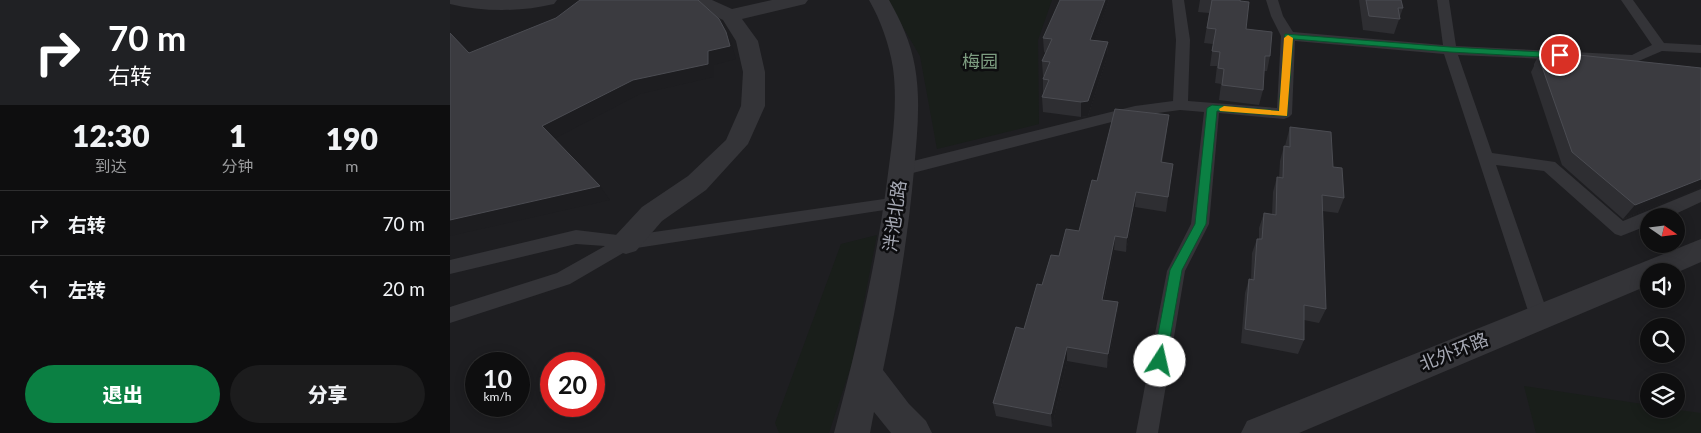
<!DOCTYPE html>
<html lang="zh">
<meta charset="utf-8">
<style>
:root{--surface:#0e0e0f;--page:#1c1c1d;--text:#f1f3f6;--muted:#9b9c9e;--line:#2e2e2f;--accent:#0b8043}
body{margin:0;font-family:Lato,"Noto Sans SC",sans-serif;background:var(--page);color:var(--text);height:100vh;display:flex;flex-direction:column;font-size:19px;white-space:nowrap}
*{box-sizing:border-box;margin:0}
p{font-size:16px;color:var(--muted)}
.icon{flex:none;width:28px;height:28px;fill:none;stroke:currentColor;stroke-width:2;stroke-linecap:round;stroke-linejoin:round}
.map{position:relative;flex:1;overflow:hidden}
.side{display:flex;flex-direction:column;background:var(--surface);width:450px}
.side>*{flex:none}
.banner{background:#202124;color:#fff;overflow:hidden}
.needle{width:32px;rotate:104deg}
.controls{position:absolute;left:1190px;top:208px;display:grid;gap:10px}
.controls a{display:grid;place-items:center;width:45px;height:45px;border-radius:50%;background:var(--surface);box-shadow:0 2px 12px #0003,0 0 0 1px var(--line);font-size:25px}
.speed{position:absolute;left:15px;top:352px;display:flex;gap:10px;font-size:25px;font-weight:700;text-align:center}
.speed>*{display:grid;place-content:center;width:65px;height:65px;border-radius:50%;background:var(--surface);box-shadow:0 2px 12px #0003,0 0 0 1px var(--line);line-height:1}
.speed small{font-size:12px;font-weight:400}
.speed .limit{border:8px solid #d22;background:#fff;color:#111}
.pin{position:absolute;display:grid;place-items:center;width:42px;height:42px;color:#fff;margin:-21px;border:2px solid #fff;border-radius:50%;box-shadow:0 1px 5px #0007}
.me{position:absolute;width:55px;margin:-28px;rotate:10deg;stroke-linejoin:round;filter:drop-shadow(0 0 4px #0008)}
.turn{display:flex;align-items:center;gap:18px;height:105px;padding:0 25px;font-size:22px}
.turn .icon{width:65px;height:65px;stroke-width:2.5}
.turn b{display:block;font-size:35px;line-height:42px}
.eta{display:flex;justify-content:space-evenly;align-items:center;height:85px;text-align:center}
.eta b{font-size:30px;font-weight:800;line-height:35px}
.cta{display:flex;gap:10px;margin-top:auto;padding:10px 25px}
.cta a{flex:1;height:58px;border-radius:30px;background:var(--accent);color:#fff;font-size:20px;font-weight:800;line-height:58px;text-align:center}
.cta a+a{background:var(--page);color:var(--text)}
ul{padding:0;list-style:none}
li{display:flex;align-items:center;gap:15px;height:65px;padding:0 25px;border-top:1px solid var(--line)}
li div{flex:1}
li b{display:block;font-size:19px}
li em{font-style:normal}
main{display:flex;flex:1;min-height:0}
.map>svg:first-child{display:block}
</style>
<main>
<section class="side">
<div class="banner">
<div class="turn"><svg class="icon" aria-label="right" viewBox="0 0 24 24"><path d="M7 20v-9h11M14 6l5 5-5 5"/></svg><div><b>70 m</b>右转</div></div>
</div>
<div class="eta">
<div><b>12:30</b><p>到达</p></div>
<div><b>1</b><p>分钟</p></div>
<div><b>190</b><p>m</p></div>
</div>
<ul>
<li><svg class="icon" aria-label="right" viewBox="0 0 24 24"><path d="M7 20v-9h11M14 6l5 5-5 5"/></svg><div><b>右转</b></div><em>70 m</em></li>
<li><svg class="icon" aria-label="left" viewBox="0 0 24 24"><path d="M17 20v-9H6M10 6l-5 5 5 5"/></svg><div><b>左转</b></div><em>20 m</em></li>
</ul>
<div class="cta"><a>退出</a><a>分享</a></div>
</section>
<div class="map">
<svg width="1251" height="433" viewBox="0 0 1251 433">
<rect width="100%" height="100%" fill="#121214"/>
<path fill="#1e1e21" fill-rule="evenodd" d="M0 0H1251V433H0ZM1199 216H1226V244H1199ZM1199 271H1226V299H1199ZM1199 326H1226V354H1199ZM26 364H69V406H26ZM101 364H144V406H101ZM1199 381H1226V409H1199Z"/>
<path fill="#191e1a" d="M437 0H602L588 40 589 124 487 149 470 56Z
M427 235 402 363 379 433H329L325 423 391 244Z
M1074 386 1199 405V409H1221L1251 413V433H1086Z"/>
<g fill="none" stroke-linecap="round" stroke-linejoin="round">
<path fill="#343438" fill-rule="evenodd" d="M722 0H734L740 40 738 101 827 108 831 36 821 16 816 0H828L833 16 843 32 993 45 987 0H999L1006 46 1182 55 1202 45 1171 0H1183L1214 43 1251 45V53L1212 51 1184 63 1008 55 1042 153 1105 162 1173 221 1251 189V202L1221 216H1199V225L1171 236 1165 234 1094 171 1046 165 1099 317 1096 323 1089 325 1082 323 994 54 845 41 842 114 839 117 834 119 769 113 759 224 735 271 708 433H686L717 271 741 224 754 112 730 110 685 116 451 176 445 174 443 170 445 166 451 164 685 106 723 101 726 40Z
M448 197 454 199 457 203 454 207 180 249 120 284 0 323V307L107 273 155 246 126 244 0 274V260L126 230 176 236Z"/>
<path fill="#343438" fill-rule="evenodd" d="M0 0H107L104 4C71 12 33 12 0 4Z
M236 0H262L282 9 322 0H358L355 4 292 19 308 41 315 72V106L298 144 256 190 212 221 186 251 176 254 166 251 162 243 166 235 192 207 238 176 276 140 291 106 293 72 286 41 273 20 239 4Z
M419 0H439C451 21 461 43 465 67 471 101 467 136 464 170 458 237 447 304 433 370L459 404 476 421 482 433H441L424 412 420 433H384C406 350 426 266 437 181 442 144 448 105 443 68 439 44 431 21 419 0Z
M1251 239V262L1226 273V271H1199V285L849 433H791L797 421Z"/>
</g>
<path fill="#2e2e32" d="M610 0H659L645 40 658 42 657 57 638 116 631 117 593 112 592 97 593 94V79L594 76H593L592 61 596 53 594 52 593 38Z
M750 0H790L796 29 820 56 817 71H814L813 90 809 105 769 100 771 84 765 83 767 66H760L763 44 754 43 759 13 748 12Z
M909 0H951L953 8 944 34 913 30Z
M1091 51 1251 68V186L1173 219 1112 165 1081 72 1084 66V64Z
M840 127 883 167 894 198 888 213 872 211 876 309 869 323 854 320V340L848 354 791 343 795 293 799 279H801L802 253 807 239H809V228L814 213 822 214 823 192 827 177 829 178 830 161 834 146H835L836 142Z
M717 130 712 163 723 164 716 212 685 207 676 252 664 250 654 300 668 302 667 317 657 368 617 361 602 427 546 416 543 403 592 285 609 256 629 231 647 181Z"/>
<path fill="#1d1d20" d="M655 0H659L640 55V40Z
M276 32 282 45 286 59 264 65V77L190 94 102 140 92 126 183 80 258 51Z
M658 42 657 57 638 116 631 117V102Z
M1251 179V186L1248 188 1173 219 1185 205Z
M150 186 160 200 0 236V220Z
M686 192 685 207 676 252 677 238Z
M665 236 664 250 651 314 652 300Z
M668 302 667 317 657 368 658 354Z
M617 347V361L602 427 601 414Z"/>
<path fill="#3b3b40" stroke="#4b4c52" d="M130 0H248L269 19 276 32 280 46 258 51V64L183 80 92 126 150 186 0 220V33L19 53 106 18Z
M610 0H655L640 40 658 42 638 101 631 102 592 97 599 80 593 79 600 62 592 61 602 39 593 38Z
M762 0H790V1L799 2 796 29 822 32 820 56H815L813 90 772 85 774 69 768 68 770 52 762 51 766 29 757 28Z
M916 0H951L953 8H948L950 19 919 16Z
M1091 51 1251 68V179L1185 205 1122 152 1089 58 1095 59Z
M665 109 719 115 711 162 723 164 718 197 686 192 677 238 665 236 652 300 668 302 658 354 617 347 601 414 543 403 566 327 574 329 587 284 592 285 601 255 609 256 616 229 629 231 642 180 647 181Z
M840 127 881 132 883 167 892 168 894 198 872 195 876 309 854 305V340L795 329 799 279 804 280 807 239H812L814 213 826 215 827 177 833 178 834 146 840 147Z"/>
<path fill="#0b8043" stroke="#07532c" d="M835 34 1000 47 1110 53 1115 55 1110 58 1000 52 843 39 837 116 767 111 756 224 732 270 716 361 715 365 710 367 705 365 703 361 720 270 745 224 757 108 762 105 829 111Z"/>
<path fill="#f59e0b" d="M838 35 843 38 837 116 770 111 769 109 774 106 829 111 834 38Z"/>
<g text-anchor="middle" stroke-width="5" stroke-linejoin="round" paint-order="stroke">
<g font-size="18" fill="#7d9d81" stroke="#0d0d0f">
<text x="530" y="68">梅园</text>
</g>
<g font-size="18" fill="#a5a8b3" stroke="#0d0d0f">
<text transform="translate(445 216) rotate(-82)" y="6">泮池北路</text>
<text transform="translate(1004 352) rotate(-22)" y="6">北外环路</text>
</g>
</g>
</svg>
<div class="controls">
<a><svg class="needle" viewBox="-14 -14 28 28"><path d="M0-13l5 13h-10z" fill="#e53935"/><path d="M0 13l5-13h-10z" fill="#9b9c9e"/></svg></a>
<a><svg class="icon" aria-label="sound" viewBox="0 0 24 24"><path d="M4 9h4l5-4v14l-5-4H4zM17 9q2 3 0 6"/></svg></a>
<a><svg class="icon" aria-label="search" viewBox="0 0 24 24"><circle cx="10" cy="10" r="6"/><path d="M15 15l6 6"/></svg></a>
<a><svg class="icon" aria-label="layers" viewBox="0 0 24 24"><path d="M12 4l9 5-9 5-9-5zM3 14l9 5 9-5"/></svg></a>
</div>
<div class="speed"><div>10<small>km/h</small></div><div class="limit">20</div></div>
<div class="pin" style="left:1110px;top:55px;background:#d93025"><svg class="icon" aria-label="arrive" viewBox="0 0 24 24"><path d="M6 21V4h12l-3 4 3 4H6"/></svg></div>
<svg class="me" style="left:710px;top:361px" viewBox="-20 -20 40 40"><circle r="19" fill="#fff"/><path d="M0-13L10 11 0 6-10 11z" fill="#0b8043"/></svg>
</div>
</main>
